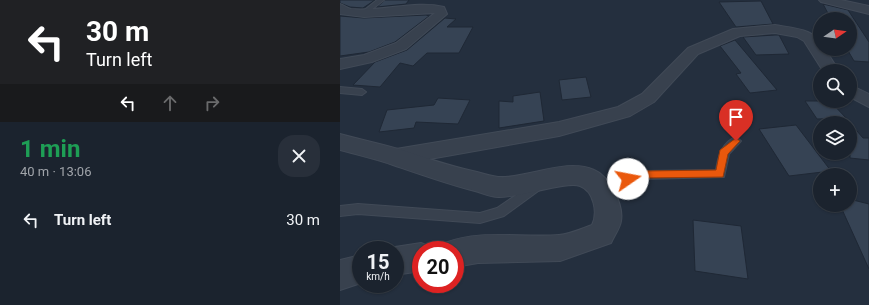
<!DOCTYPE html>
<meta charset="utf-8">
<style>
:root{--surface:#1b232e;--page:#282f3a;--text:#f1f3f6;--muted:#a0a4aa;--line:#39404a}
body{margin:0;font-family:Roboto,sans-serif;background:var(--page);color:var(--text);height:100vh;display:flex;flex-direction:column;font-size:15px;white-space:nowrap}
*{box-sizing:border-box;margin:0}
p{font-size:13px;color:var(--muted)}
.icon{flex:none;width:22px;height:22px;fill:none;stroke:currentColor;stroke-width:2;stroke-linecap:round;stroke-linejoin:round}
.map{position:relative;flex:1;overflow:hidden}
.sheet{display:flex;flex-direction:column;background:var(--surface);width:340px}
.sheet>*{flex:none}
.top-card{background:#202124;color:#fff;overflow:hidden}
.needle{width:26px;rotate:77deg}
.controls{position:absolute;left:473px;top:12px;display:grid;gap:8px}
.controls a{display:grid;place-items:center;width:44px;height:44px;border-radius:50%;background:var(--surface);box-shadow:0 1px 3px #0004,0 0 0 1px var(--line);font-size:20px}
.speed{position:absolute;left:12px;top:241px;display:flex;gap:8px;font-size:20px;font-weight:700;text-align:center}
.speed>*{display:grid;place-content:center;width:52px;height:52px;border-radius:50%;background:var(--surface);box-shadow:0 1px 3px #0004,0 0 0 1px var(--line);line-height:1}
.speed small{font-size:10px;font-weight:400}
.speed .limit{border:6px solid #d22;background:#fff;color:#111}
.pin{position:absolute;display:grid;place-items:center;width:34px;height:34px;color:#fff;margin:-41px -17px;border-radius:50% 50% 50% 0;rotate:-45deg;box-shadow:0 0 4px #0007}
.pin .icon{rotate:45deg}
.me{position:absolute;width:44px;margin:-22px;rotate:78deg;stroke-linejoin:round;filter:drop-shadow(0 0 3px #0008)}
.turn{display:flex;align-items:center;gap:14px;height:84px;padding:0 20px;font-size:18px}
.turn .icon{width:52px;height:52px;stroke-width:2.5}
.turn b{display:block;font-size:28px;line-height:34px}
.lanes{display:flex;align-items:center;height:38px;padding:0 20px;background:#0003;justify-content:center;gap:20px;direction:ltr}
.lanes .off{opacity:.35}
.round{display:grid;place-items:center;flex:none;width:42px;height:42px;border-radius:16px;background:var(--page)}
.overview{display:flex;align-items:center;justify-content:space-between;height:68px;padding:0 20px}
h1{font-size:24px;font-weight:700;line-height:30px;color:#1e9e55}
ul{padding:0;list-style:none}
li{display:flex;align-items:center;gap:12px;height:60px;padding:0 20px}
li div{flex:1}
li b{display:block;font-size:15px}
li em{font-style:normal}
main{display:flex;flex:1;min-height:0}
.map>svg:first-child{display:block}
</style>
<main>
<section class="sheet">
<div class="top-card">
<div class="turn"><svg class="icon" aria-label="left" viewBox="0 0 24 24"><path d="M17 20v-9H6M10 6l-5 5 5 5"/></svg><div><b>30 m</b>Turn left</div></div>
<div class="lanes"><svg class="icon" aria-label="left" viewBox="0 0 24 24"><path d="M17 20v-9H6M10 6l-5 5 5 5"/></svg><svg class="icon off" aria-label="ahead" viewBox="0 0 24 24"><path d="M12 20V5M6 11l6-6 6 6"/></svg><svg class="icon off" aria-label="right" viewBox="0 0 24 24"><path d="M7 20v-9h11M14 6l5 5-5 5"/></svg></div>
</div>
<div class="overview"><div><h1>1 min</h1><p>40 m · 13:06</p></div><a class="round"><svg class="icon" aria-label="close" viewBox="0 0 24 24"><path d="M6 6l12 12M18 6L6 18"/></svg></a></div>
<ul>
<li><svg class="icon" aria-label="left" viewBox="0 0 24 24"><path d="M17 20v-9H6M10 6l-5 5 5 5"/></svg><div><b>Turn left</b></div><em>30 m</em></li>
</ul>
</section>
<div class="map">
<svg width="529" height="305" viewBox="0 0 529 305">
<rect width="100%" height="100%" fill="#242f3e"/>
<path fill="#364354" stroke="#1f2835" d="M0 0H35L23 8 10 7 0 3Z
M45 0H69L66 4 37 7Z
M421 1 433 24 396 27 379 2Z
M483 4 508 10 529 42V62L514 61 507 49H510V19H491Z
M86 15 89 16 55 42 29 52 0 56V16L24 18Z
M105 18 116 19 107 27H133L119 53H87L73 66 60 63 40 87 13 85 35 62 67 50Z
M435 35H439L449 54 416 55 403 37Z
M395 40 437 90 410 93 396 74 401 73 380 46Z
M246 77 251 97 222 100 219 80Z
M200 92 204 121 159 128V101L173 102V96Z
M98 98 130 100 118 124 76 122 74 128 39 132 47 110 94 105Z
M465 101H490L506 118 477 119Z
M510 123 523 138H529V160L510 158Z
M456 125 491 171 449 176 419 129Z
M510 196 513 200 529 204V269L500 205H510Z
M353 220 401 226 408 279 355 271Z"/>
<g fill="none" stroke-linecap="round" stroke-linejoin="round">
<g stroke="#414a57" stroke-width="2">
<path id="service" d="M37 0H44L26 14H22V12Z
M0 87 22 89 26 92 22 95 0 93Z
M396 137 401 141 389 154 384 177 303 179 258 192 254 190 253 187 254 184 258 182 303 171 376 170C378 157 382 142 396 137Z
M197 181 201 183 202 186 201 189 164 216 140 223 18 214 0 216V206L18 204 140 213 157 208Z"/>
</g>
<g stroke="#414a57" stroke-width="2">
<path id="minor" d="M479 0H501L529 6V14L481 2Z
M0 4C4 5 7 8 11 9 42 12 75 0 104 7L107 14 66 49 32 62 0 69V59L24 55 56 43 95 13 24 17 0 14Z
M435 25C450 28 480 28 480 49H485L499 71H483L464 41 457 37 435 33 400 36 358 54 314 102 290 116 219 136 56 165 49 163 46 157 49 151 56 149 219 122 278 107 302 94 348 48 393 29Z
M510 85 529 94V107L510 97Z"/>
</g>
<g stroke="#414a57" stroke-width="2">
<path id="tertiary" d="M0 134C22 140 43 144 65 151 89 159 113 167 137 172 144 174 151 176 158 177 188 179 226 157 254 170 269 176 284 204 281 221 280 228 274 236 271 243L220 261 138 263 115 267V250H102L105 243C140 229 182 238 219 235 230 234 241 229 252 225 258 213 254 191 240 186 226 181 179 198 158 197 151 197 142 193 135 191 107 184 80 174 53 165 36 159 18 155 0 150Z
M81 243 91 247 92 250H81V271L55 275V250H47L55 247Z
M21 255V283L0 290V260Z"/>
</g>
<use href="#service" fill="#38414e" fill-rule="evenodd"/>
<use href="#minor" fill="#38414e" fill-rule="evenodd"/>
<use href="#tertiary" fill="#38414e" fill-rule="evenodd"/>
</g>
<path fill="#ea580c" stroke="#983908" d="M396 138 400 141 388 154 383 177 304 178 288 183 283 179 285 176 304 171 376 170 380 150Z"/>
</svg>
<div class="controls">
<a><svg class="needle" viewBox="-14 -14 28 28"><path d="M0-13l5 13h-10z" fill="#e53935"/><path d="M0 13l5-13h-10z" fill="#a0a4aa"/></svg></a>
<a><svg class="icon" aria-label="search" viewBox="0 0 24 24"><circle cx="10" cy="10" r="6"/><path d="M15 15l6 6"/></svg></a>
<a><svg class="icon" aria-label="layers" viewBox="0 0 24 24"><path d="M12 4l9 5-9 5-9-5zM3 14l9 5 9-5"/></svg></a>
<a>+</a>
</div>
<div class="speed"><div>15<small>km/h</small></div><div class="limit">20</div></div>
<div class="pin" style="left:396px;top:141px;background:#d93025"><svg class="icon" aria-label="arrive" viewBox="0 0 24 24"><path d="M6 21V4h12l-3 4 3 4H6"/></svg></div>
<svg class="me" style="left:288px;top:179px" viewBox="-20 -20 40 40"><circle r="19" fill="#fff"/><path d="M0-13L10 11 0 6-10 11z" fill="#ea580c"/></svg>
</div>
</main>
